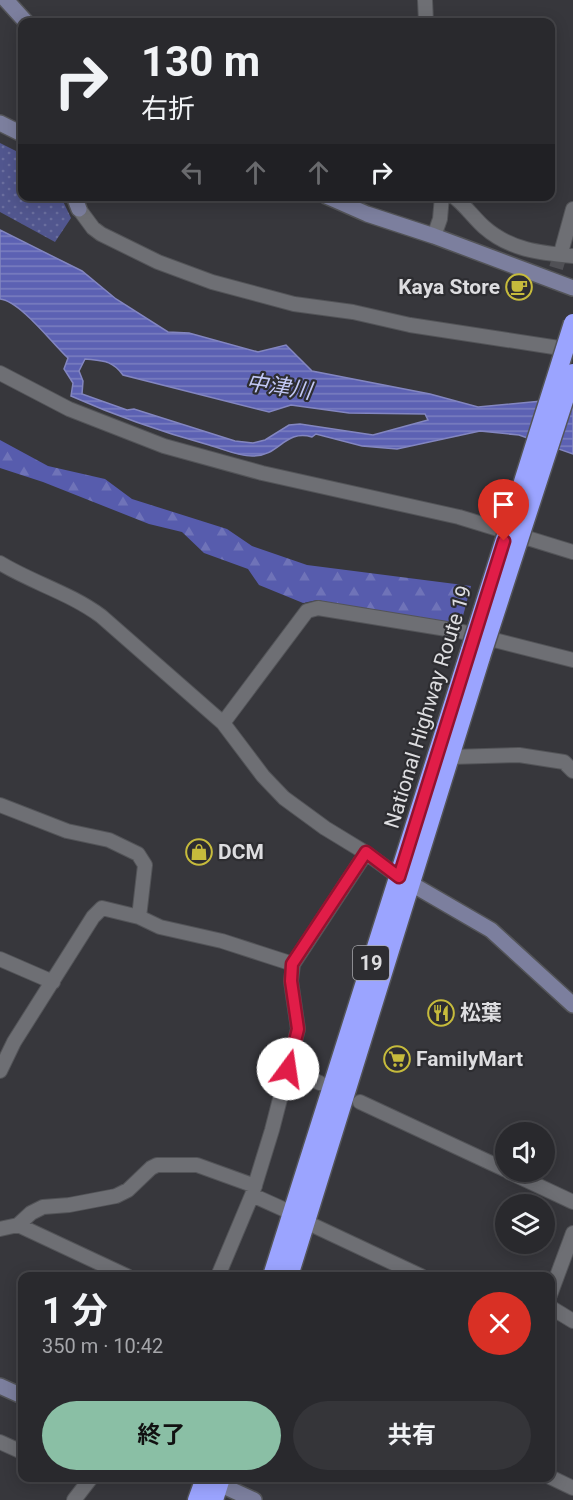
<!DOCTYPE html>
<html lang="ja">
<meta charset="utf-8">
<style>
:root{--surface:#29292d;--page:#353539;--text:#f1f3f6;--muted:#a5a6aa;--line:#454549;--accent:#8abfa5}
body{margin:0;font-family:Roboto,"Noto Sans JP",sans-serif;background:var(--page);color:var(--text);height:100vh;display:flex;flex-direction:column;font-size:22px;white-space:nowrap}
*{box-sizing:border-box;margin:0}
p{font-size:20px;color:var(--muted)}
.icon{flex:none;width:33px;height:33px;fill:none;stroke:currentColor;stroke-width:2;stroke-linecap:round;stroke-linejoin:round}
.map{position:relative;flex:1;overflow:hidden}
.side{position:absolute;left:18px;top:1272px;width:537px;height:210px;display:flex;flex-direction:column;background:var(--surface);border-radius:12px;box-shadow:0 3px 15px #0003,0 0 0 2px var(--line)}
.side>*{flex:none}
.guide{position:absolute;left:18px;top:18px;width:537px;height:183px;border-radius:12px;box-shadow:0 3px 15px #0003,0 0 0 2px var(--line);background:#29292d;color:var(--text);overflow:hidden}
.buttons{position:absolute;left:495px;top:1122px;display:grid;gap:12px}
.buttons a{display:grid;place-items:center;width:60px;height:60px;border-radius:50%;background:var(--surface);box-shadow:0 3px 15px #0003,0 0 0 2px var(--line);font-size:30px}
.pin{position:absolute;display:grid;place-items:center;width:51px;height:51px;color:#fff;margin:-62px -26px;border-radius:50% 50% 50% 0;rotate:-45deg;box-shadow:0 0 6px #0007}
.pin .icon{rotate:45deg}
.me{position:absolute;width:66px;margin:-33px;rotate:14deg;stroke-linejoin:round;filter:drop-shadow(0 0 4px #0008)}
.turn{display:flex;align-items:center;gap:21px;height:126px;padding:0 24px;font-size:27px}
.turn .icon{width:78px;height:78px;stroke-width:2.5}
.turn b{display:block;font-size:42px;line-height:51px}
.lanes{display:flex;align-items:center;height:57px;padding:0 24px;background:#0003;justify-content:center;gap:30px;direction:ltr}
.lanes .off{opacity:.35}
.round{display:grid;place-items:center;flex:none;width:63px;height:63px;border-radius:32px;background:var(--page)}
.summary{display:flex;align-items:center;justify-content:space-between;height:102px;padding:0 24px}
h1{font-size:36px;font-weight:700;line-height:45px}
.button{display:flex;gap:12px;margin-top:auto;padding:12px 24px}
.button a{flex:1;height:69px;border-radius:36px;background:var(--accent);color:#111;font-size:24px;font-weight:700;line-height:69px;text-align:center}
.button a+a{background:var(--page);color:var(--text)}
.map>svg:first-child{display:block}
</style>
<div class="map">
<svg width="573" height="1500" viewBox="0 0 573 1500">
<defs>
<pattern id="grass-dots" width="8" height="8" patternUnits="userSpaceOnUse" patternTransform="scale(1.5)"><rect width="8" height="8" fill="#51568e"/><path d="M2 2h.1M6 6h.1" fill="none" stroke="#6a6e9e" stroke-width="1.8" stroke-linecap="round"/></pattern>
<pattern id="forest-firs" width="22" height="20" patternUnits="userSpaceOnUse" patternTransform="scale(1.5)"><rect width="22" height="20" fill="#575cad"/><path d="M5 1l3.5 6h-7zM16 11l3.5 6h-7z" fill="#6f73b8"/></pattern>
<pattern id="water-rules" width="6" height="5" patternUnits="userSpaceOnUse" patternTransform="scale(1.5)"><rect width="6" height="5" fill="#5c61b3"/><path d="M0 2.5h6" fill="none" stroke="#7b7fc0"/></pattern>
</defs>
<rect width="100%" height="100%" fill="#37373c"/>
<path fill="url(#grass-dots)" d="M0 143 22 154V196L61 197 71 218 55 242 0 212Z"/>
<path fill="url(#forest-firs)" d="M0 440 48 466 105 479 132 499 227 529 252 546 307 565 471 586 460 627 317 600 303 603 259 585 248 569 204 553 182 532 149 524 43 482 0 468Z"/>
<path fill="url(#water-rules)" stroke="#8386c0" stroke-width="1.5" fill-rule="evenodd" d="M0 230 82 271 116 299 168 332 189 333 258 352 286 345 312 371 430 394 478 407 573 398V454L519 435 480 431 397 449 362 446 316 434 312 437C285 429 279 456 254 456 240 457 223 449 209 445 162 432 116 416 71 396L73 383 64 369 68 358C52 343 20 301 0 299ZM85 359C103 361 112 360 123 375L269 412 291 405 349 413 425 414 428 420 373 435 300 424 289 425 265 440 253 443 235 441 134 409 127 410 82 394 83 381 79 371Z"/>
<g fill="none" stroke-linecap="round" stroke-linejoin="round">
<path stroke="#505055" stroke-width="14" stroke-dasharray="14 7" stroke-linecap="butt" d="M556 268 562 249"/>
<g stroke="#535458" stroke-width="16">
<path id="street" d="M425 0 426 22
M453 196C465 205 473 217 484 227 510 250 540 253 573 256
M79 209 93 228 101 234 158 262 212 282 294 304 353 312 410 325 573 350
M434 236 440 219 442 196
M562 249 573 209
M0 373 69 409 164 446 262 473 459 517 573 552
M0 563C33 583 70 593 101 616L223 723 263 776 284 798 325 828 366 853 399 877
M223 723 307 611 318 608 459 631 573 660
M451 757 519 755 564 762 573 771
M0 805 67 831 109 840 138 854 145 865 139 917
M0 959 53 982
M288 1069 320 1083
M0 1071 14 1042 93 917 102 908 139 917 160 927 222 941 293 964
M360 1102 506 1170
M509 1172 573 1202
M252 1195 292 1213
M306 1222 421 1276
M18 1225 31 1213 43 1207 69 1205 116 1196 128 1190 151 1168 157 1165H197L255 1186
M0 1229 18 1225 127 1276
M218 1276 252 1195 272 1130 298 1029 291 981 293 964 366 853
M550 1295 573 1233
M550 1307 573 1321
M0 1442 22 1452
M550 1477 573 1488
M74 1500 91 1478"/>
</g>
<g stroke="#535458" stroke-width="18">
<path id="secondary" d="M6 0 26 22
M0 123 22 134
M74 196 79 209
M326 196 367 214 434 236 573 288
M403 879 491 930 573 1005
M0 1386 22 1396
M210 1480 254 1500"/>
</g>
<g stroke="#535458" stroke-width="21">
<path id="highway" d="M272 1276 470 650
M289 1276 481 657
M197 1500 205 1478
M214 1500 221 1478"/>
</g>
<use href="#street" stroke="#6e6f74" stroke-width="14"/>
<use href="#secondary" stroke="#7c7f9e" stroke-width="15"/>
<use href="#highway" stroke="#9ba4ff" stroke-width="18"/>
<g stroke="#535458" stroke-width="21" stroke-linecap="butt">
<path id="highway-bridge" d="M470 650 573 323
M481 657 573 373"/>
</g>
<use href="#highway-bridge" stroke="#9ba4ff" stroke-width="18"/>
</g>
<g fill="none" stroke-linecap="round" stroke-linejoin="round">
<g stroke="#92132f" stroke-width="15">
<path id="route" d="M288 1069 298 1029 291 981 292 964 366 852 399 877 504 541"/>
</g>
<use href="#route" stroke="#e11d48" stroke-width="10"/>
</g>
<defs>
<g id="cafe-ring" transform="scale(1.35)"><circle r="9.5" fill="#2d2d31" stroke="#c6bb3c" stroke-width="1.5"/><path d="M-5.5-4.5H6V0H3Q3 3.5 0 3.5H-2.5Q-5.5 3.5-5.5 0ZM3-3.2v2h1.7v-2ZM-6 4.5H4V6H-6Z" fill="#c6bb3c"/></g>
<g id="shop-ring" transform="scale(1.35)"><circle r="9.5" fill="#2d2d31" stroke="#c6bb3c" stroke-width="1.5"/><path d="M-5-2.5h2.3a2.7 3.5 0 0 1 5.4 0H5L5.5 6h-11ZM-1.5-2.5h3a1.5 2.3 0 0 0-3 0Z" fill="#c6bb3c"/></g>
<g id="restaurant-ring" transform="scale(1.35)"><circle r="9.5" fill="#2d2d31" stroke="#c6bb3c" stroke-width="1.5"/><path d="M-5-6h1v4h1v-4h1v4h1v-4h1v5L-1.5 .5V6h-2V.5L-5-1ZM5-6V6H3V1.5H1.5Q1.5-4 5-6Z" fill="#c6bb3c"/></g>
<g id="supermarket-ring" transform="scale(1.35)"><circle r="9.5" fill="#2d2d31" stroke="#c6bb3c" stroke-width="1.5"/><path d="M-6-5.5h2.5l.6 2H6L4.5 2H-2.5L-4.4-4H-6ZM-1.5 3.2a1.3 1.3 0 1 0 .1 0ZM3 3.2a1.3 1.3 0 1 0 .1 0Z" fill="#c6bb3c"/></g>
</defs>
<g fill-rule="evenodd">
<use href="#cafe-ring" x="519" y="287"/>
<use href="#shop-ring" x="199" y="852"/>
<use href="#restaurant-ring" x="441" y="1013"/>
<use href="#supermarket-ring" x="397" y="1059"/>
</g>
<g text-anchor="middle" stroke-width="4.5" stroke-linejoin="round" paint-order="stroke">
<rect fill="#2d2d31" stroke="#a8a8ac" stroke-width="1.5" x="353" y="946" width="36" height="34" rx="4.5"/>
<g font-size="20" font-weight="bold" fill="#dddde0">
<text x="371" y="970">19</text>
</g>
<g font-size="21" font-weight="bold" fill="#dddde0" stroke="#2d2d31" text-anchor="start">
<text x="500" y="294" text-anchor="end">Kaya Store</text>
<text x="218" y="859">DCM</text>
<text x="460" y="1020">松葉</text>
<text x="416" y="1066">FamilyMart</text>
</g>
<g font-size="21" fill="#dddde0" stroke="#2d2d31">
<text transform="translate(428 707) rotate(-73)" y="7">National Highway Route 19</text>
</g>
<g font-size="22" font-style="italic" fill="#c2c8f5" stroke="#2d2d31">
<text transform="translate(279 386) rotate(8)" y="8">中津川</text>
</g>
</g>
</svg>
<div class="buttons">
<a><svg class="icon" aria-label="sound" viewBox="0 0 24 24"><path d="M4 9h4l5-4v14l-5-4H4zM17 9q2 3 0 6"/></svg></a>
<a><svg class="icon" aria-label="layers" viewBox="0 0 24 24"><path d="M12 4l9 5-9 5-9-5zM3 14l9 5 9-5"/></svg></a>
</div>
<div class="pin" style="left:504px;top:541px;background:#d93025"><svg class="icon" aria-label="arrive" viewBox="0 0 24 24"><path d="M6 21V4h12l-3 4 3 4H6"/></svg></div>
<svg class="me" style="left:288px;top:1069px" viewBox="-20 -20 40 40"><circle r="19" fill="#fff"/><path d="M0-13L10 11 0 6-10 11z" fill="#e11d48"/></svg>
<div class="guide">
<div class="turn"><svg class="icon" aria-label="right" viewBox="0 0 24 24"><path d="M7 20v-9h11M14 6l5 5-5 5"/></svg><div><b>130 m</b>右折</div></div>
<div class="lanes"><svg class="icon off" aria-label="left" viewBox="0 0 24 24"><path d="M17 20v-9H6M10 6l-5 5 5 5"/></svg><svg class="icon off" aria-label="ahead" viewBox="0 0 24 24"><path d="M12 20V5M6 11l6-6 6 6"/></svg><svg class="icon off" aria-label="ahead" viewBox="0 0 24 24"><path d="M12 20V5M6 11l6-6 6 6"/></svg><svg class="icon" aria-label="right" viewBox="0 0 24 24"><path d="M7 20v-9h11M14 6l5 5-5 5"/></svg></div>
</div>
<section class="side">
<div class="summary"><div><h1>1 分</h1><p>350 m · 10:42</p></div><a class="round" style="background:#d93025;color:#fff"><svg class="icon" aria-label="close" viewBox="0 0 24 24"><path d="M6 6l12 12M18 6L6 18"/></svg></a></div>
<div class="button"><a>終了</a><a>共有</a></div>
</section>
</div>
